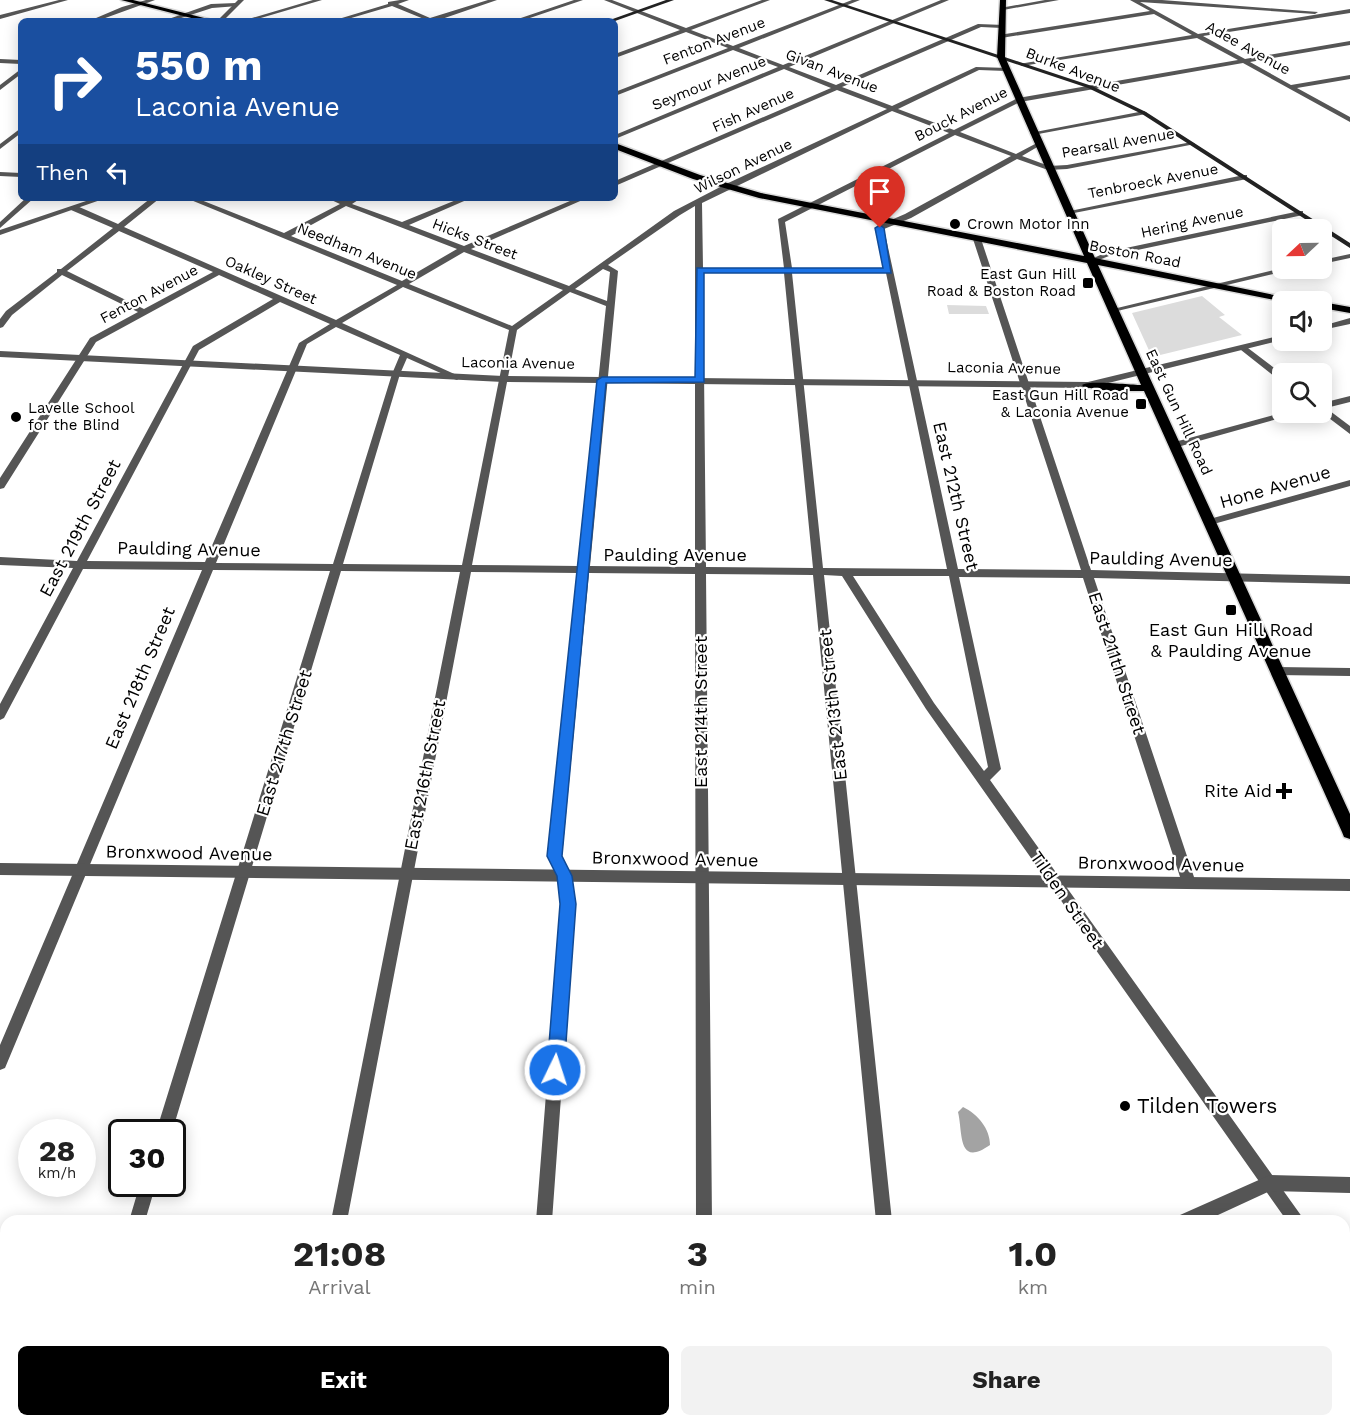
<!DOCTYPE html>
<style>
:root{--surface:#fff;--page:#f2f2f2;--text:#222;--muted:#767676;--accent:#000}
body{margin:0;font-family:"Work Sans",sans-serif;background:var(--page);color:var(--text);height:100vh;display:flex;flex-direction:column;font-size:22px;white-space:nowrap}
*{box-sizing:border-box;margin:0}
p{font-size:20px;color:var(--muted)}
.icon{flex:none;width:33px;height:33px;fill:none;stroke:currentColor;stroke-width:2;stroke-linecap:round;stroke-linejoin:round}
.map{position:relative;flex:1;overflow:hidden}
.sheet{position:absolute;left:0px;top:1215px;width:1350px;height:212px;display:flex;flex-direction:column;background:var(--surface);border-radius:18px 18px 0 0;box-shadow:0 3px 15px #0003}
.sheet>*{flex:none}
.banner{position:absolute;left:18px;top:18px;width:600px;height:183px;border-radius:9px;box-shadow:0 3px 15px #0003;background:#1a4fa0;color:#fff;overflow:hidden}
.needle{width:39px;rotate:248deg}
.fabs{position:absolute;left:1272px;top:219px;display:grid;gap:12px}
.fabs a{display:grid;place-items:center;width:60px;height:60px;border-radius:9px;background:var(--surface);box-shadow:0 3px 15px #0003;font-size:30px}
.speed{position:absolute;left:18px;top:1119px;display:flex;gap:12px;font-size:30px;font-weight:700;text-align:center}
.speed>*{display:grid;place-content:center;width:78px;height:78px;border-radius:50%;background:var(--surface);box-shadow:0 3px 15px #0003;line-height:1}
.speed small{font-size:15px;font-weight:400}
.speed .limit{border:3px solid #111;border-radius:9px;background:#fff;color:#111}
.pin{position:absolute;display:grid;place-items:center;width:51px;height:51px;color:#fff;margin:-62px -26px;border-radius:50% 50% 50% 0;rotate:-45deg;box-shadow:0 0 6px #0007}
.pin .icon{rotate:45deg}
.me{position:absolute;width:66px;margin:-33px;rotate:4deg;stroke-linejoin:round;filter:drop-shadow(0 0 4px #0008)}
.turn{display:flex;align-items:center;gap:21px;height:126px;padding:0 18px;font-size:27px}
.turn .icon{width:78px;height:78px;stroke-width:2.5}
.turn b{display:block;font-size:42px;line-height:51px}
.then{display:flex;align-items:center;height:57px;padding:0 18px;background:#0003;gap:12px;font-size:22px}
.eta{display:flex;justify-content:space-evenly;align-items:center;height:102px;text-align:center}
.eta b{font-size:36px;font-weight:700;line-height:42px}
.primary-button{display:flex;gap:12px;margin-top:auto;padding:12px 18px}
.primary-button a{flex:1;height:69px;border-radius:9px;background:var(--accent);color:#fff;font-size:24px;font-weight:700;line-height:69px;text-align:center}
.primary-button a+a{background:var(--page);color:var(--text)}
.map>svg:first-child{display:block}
</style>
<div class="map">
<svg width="1350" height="1426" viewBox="0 0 1350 1426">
<rect width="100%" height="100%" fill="#fff"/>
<path fill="#dcdcdc" d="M1202 296 1225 315 1219 317 1242 335 1152 357 1132 313Z
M947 305 986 306 989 314H949Z"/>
<path fill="#a3a3a3" d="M963 1107C978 1114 990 1129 990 1145 957 1168 963 1132 958 1112Z"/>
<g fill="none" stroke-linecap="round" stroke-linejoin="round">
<g stroke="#dbdbdb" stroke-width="3">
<path id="primary" d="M121 0H133L216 21H203Z
M1000 0H1006L1005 57 1095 258 1308 302H1285L1098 265 1350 814V839L1344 837 1342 832 1144 391H1108L1084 387 1082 385C1089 380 1130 385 1141 385L1087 263 759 198 693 179 615 149V143L700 175 761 193 1084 256 997 57Z
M1322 302 1350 307V313L1322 308Z"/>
</g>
<path fill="#555" fill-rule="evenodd" d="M59 0H68L0 19V15Z
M146 0H155L97 21H89L122 7Z
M313 0H322L251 21H242Z
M400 0H409L398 4 430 18 488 0H497L436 21H422L424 19 392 6 341 21H332L388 4V2Z
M574 0H583L521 21H512Z
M604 0H612L686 28 762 0H770L691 30 733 46 852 0H860L739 48 783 65 941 0H949L789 67 836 85 978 24 1004 25 1002 28 981 27 842 87 892 106 976 67 1008 68 1006 71 979 70 898 109 954 130 1018 98 1238 60 1197 38 1022 66 1019 64 1192 35 1154 14 1001 38 999 35 1150 11 1130 0H1162L1318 12 1315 14 1140 2 1198 34 1350 9V13L1203 36 1245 59 1350 41V45L1250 62 1291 85 1350 75V79L1297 88 1350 117V122L1243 63 1020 102 960 132 1016 154 1035 144H1039V146L1022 156 1049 166 1067 165 1192 142 1195 144 1067 169 1048 170 1017 159 911 218 884 229 958 569 1081 570 973 239 977 237 981 239 1091 570 1350 576V584L1094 578 1196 883 1194 887 1189 889 1184 887 1182 883 1083 578 959 577 1001 769 990 780 1305 1221H1287L926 709 842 576 824 575 892 1221H876L813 575 706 574 712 1221H696L695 574 589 573 562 857 571 876 575 904 552 1221H536L561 904 557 876 548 857 578 573 471 572 347 1221H331L460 572 341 571 172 1132H156L330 571 213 570 5 1068 0 1070V1045L202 570 83 569 4 718 0 720V704L73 568 0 565V557L77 561 193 346 273 299 219 275 96 342 4 488 0 489V478L90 338 138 312 62 275 12 315 3 327 0 328V319L6 311 57 272V269H61L113 228 71 210V206H77L118 224 151 198H160L124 227 336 320 397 285 186 198H196L284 233 340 204 327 198H338L346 201 351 198H361L352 204 402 222 461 198H471L409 225 464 246 577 198H587L471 249 569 286 674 211 724 185 887 109 837 90 615 186V181L831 88 784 69 615 139V135L778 67 733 50 615 96V92L728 48 686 32 615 58V54L680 30ZM892 111 949 133 778 219 784 268H703L702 203ZM955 135 1011 156 905 214 877 226 885 269 792 268 785 222ZM346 206 457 249 402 281 291 236ZM695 206V567L590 566 618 271 608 265 680 215ZM119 231 213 272 144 309 67 271ZM464 252 563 290 512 326 409 284ZM603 269 610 272 607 301 575 289ZM703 272 784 273 813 568 706 567ZM792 273H886L947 569 823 568ZM403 287 509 330 462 565 343 564 400 374 407 358 454 379 457 380 461 377 342 323ZM570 292 606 306 579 566 472 565 517 330ZM280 302 330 324 299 343 205 562 87 561 199 350ZM336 327 400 355 392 374 333 564 216 563 307 344ZM853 576H949L988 767 984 771 934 703Z
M1045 0H1059L1003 10 1000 8Z
M236 3 238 6 212 8 172 21H163L211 4Z
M0 59 21 60V64L0 63Z
M21 69V74L0 90V85Z
M1144 111 1147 113 1146 114 1033 135 1030 133Z
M21 128V133L0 149V144Z
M0 172 21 173V177L0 176Z
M1244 175H1247V179L1069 214 1065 212Z
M1300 211H1303V215L1109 256 1091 263 1087 261 1107 252Z
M1350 254V258L1322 264V260Z
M1282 268H1298L1113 312 1109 310Z
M1244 345 1282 374V381L1279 380 1241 350V346Z
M1350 396V402L1326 408 1350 426V434L1321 412 1322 403Z
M1285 412H1302L1174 448 1169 445 1171 443Z
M1350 480V486L1210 525 1205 522 1206 520Z
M1277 667 1350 668V676L1277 675 1271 671Z
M140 1184H156L145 1221H129Z
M1344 1277 1350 1280V1303L1344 1300Z
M66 1420H84L83 1426H65Z
M288 1420H306L305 1426H287Z
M520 1420H538V1426H520Z
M697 1420H715V1426H697Z
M963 1420H981L982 1426H964Z
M1220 1420H1239L1241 1426H1222Z"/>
<path fill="#555" fill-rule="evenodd" d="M238 0H244L223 21H217Z
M26 198H34L0 228V222Z
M95 198H106L0 235V230Z
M1350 318V324L1322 330V326Z
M1282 335V340L1088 388 503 382 0 357V351L503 376 1088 382Z
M0 863 1350 879V891L0 875Z
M1270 1175 1350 1177V1193L1270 1191 1205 1221H1178L1180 1215Z
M752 1420H785L783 1426H750Z"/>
<path fill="#222" fill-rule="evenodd" d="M666 0H674L615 21H607Z
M824 0H832L1092 86 1146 112 1350 243V248L1142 114 1088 88Z"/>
<use href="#primary" fill="#000" fill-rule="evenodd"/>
</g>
<path fill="#1a73e8" stroke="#114b97" stroke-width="1.5" d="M880 225 884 228 891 273H704V382L606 383 562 856 572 876 576 904 564 1070 562 1076 555 1079 549 1076 547 1070 560 904 557 876 547 856 597 380 602 377H695L697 268H883L875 228Z"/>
<g fill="#000" stroke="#fff" stroke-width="2">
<circle cx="955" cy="224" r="6"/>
<rect x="1082" y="277" width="12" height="12" rx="3"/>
<rect x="1135" y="398" width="12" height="12" rx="3"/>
<circle cx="16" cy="417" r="6"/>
<rect x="1225" y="604" width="12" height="12" rx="3"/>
<path d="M1281 782h6v6h6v6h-6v6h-6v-6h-6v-6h6z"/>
<circle cx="1125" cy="1106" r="6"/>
</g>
<g text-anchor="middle" stroke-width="4.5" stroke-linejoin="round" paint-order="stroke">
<g font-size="15" fill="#000" stroke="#fff">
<text transform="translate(714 41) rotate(-21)" y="5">Fenton Avenue</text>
<text transform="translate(1248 48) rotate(29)" y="5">Adee Avenue</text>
<text transform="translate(1073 70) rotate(21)" y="5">Burke Avenue</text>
<text transform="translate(832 71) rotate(21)" y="5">Givan Avenue</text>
<text transform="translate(709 83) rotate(-22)" y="5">Seymour Avenue</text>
<text transform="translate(753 110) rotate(-24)" y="5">Fish Avenue</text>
<text transform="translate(961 114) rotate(-27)" y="5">Bouck Avenue</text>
<text transform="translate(1118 143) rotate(-10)" y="5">Pearsall Avenue</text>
<text transform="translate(743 166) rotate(-26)" y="5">Wilson Avenue</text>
<text transform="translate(1153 181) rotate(-11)" y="5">Tenbroeck Avenue</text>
<text transform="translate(1192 222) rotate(-12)" y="5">Hering Avenue</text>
<text transform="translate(475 239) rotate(21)" y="5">Hicks Street</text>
<text transform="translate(357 251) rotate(22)" y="5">Needham Avenue</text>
<text transform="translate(1135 254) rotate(11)" y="5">Boston Road</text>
<text transform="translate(271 280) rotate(24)" y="5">Oakley Street</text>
<text transform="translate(149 294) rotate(-28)" y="5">Fenton Avenue</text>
<text transform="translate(518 363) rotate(1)" y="5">Laconia Avenue</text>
<text transform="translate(1004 368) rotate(1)" y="5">Laconia Avenue</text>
<text transform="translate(1179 412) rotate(65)" y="5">East Gun Hill Road</text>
</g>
<g font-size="15" fill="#000" stroke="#fff" text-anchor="start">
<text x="967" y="229">Crown Motor Inn</text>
<text x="1076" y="279" text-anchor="end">East Gun Hill<tspan x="1076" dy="17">Road &amp; Boston Road</tspan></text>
<text x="1129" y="400" text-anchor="end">East Gun Hill Road<tspan x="1129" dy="17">&amp; Laconia Avenue</tspan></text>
<text x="28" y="413">Lavelle School<tspan x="28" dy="17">for the Blind</tspan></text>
</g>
<g font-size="18" fill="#000" stroke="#fff">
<text transform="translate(1275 487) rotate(-16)" y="6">Hone Avenue</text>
<text transform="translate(956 496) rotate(77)" y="6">East 212th Street</text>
<text transform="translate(80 528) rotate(-62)" y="6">East 219th Street</text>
<text transform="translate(189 549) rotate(1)" y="6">Paulding Avenue</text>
<text x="675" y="561">Paulding Avenue</text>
<text transform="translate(1161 559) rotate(1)" y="6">Paulding Avenue</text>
<text transform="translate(1117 663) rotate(72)" y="6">East 211th Street</text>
<text transform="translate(140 678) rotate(-67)" y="6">East 218th Street</text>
<text transform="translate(833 705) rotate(-96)" y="6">East 213th Street</text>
<text transform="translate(701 712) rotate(-90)" y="6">East 214th Street</text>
<text transform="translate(284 743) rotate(-73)" y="6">East 217th Street</text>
<text transform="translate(425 775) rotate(-79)" y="6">East 216th Street</text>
<text transform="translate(189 853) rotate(1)" y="6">Bronxwood Avenue</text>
<text transform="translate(675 859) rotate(1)" y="6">Bronxwood Avenue</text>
<text transform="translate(1161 864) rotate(1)" y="6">Bronxwood Avenue</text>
<text transform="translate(1067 900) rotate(55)" y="6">Tilden Street</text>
</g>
<g font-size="18" fill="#000" stroke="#fff">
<text x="1231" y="636">East Gun Hill Road<tspan x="1231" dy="21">&amp; Paulding Avenue</tspan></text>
<text x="1272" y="797" text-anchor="end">Rite Aid</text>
</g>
<g font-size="21" fill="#000" stroke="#fff" text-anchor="start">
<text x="1137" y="1113">Tilden Towers</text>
</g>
</g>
</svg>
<div class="fabs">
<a><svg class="needle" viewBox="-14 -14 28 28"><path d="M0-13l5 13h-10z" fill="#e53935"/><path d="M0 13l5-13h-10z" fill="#767676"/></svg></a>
<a><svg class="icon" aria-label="sound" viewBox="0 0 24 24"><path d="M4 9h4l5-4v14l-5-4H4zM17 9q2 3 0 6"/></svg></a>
<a><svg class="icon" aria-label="search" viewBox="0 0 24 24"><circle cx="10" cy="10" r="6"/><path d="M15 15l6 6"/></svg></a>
</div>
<div class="speed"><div>28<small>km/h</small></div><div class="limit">30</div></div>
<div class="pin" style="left:880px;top:228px;background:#d93025"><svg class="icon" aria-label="arrive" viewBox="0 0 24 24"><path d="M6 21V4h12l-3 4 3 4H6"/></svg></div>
<svg class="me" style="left:555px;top:1070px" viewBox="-20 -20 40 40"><circle r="17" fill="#1a73e8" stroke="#fff" stroke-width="3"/><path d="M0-11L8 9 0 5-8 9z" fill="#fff"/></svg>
<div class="banner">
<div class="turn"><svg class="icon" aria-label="right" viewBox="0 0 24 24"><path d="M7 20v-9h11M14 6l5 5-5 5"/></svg><div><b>550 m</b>Laconia Avenue</div></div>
<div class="then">Then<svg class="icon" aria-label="left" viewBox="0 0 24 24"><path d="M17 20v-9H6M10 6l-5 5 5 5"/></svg></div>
</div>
<section class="sheet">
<div class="eta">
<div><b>21:08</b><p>Arrival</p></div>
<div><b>3</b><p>min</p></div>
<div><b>1.0</b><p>km</p></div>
</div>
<div class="primary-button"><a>Exit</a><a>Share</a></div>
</section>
</div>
